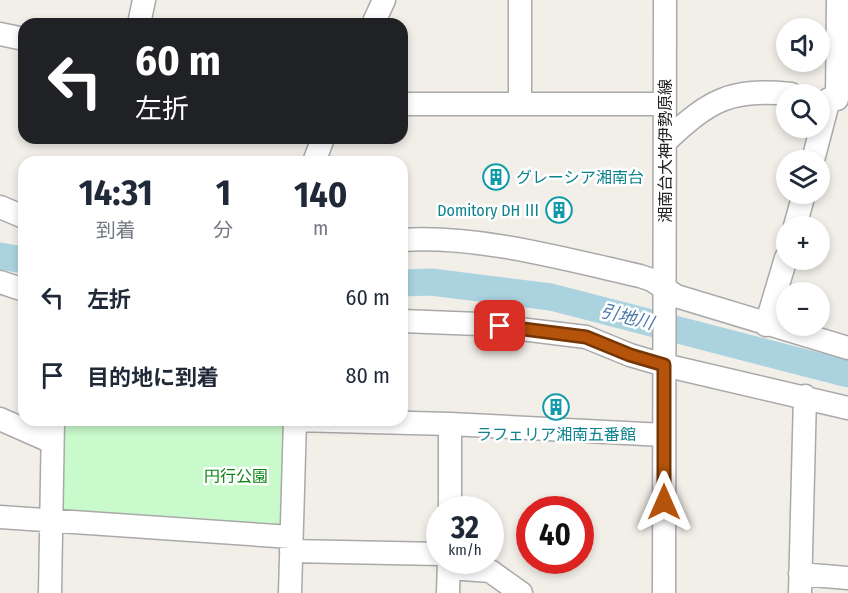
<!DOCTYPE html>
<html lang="ja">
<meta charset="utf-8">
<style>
:root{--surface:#fff;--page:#f2f2f3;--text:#1f2937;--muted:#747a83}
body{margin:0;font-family:"Fira Sans Condensed","Noto Sans JP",sans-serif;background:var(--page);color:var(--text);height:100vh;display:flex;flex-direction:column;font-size:22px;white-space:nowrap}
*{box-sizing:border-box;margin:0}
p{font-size:20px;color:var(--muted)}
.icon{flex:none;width:33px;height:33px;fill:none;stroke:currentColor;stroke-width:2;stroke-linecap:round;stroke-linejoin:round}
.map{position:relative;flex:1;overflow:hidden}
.panel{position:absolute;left:18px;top:156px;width:390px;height:270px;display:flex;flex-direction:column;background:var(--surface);border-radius:18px;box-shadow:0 3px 9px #0003}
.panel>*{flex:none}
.guide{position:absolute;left:18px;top:18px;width:390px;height:126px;border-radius:18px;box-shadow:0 3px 9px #0003;background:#202124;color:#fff;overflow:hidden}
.tools{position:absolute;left:776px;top:18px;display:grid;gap:12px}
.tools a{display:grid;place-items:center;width:54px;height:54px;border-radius:50%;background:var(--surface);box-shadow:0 3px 9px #0003;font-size:30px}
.speed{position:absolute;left:426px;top:496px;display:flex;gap:12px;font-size:30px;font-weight:700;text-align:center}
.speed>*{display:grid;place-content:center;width:78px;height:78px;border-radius:50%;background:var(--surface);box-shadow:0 3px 9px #0003;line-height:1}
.speed small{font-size:15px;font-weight:400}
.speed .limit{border:9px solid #d22;background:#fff;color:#111}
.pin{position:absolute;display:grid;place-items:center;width:51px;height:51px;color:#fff;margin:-26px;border-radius:12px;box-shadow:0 3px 9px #0006}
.me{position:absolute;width:66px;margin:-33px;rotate:0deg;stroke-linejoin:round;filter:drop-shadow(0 0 4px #0008)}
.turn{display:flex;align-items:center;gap:21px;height:126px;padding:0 18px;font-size:27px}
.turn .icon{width:78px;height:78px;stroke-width:2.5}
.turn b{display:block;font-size:42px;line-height:51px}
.eta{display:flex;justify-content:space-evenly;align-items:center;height:102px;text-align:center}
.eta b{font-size:36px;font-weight:700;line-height:42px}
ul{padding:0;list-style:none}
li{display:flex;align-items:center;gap:18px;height:78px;padding:0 18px}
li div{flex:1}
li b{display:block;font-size:22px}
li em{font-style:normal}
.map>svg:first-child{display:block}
</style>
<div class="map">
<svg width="848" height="593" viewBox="0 0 848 593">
<rect width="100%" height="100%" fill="#f2efe9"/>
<path fill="#c8facc" d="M54 420H295L291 537 51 521Z"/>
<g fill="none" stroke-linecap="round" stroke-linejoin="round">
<path stroke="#aad3df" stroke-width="27" d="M0 256 24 260
M402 283 431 282 551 297 848 374"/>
<g stroke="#a9a9a9" stroke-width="25">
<path id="minor" d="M139 24 144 0
M373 24 384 0
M0 34 24 39
M837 99 838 0
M520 103V0
M402 104H665
M666 141C710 100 730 88 791 94
M813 160 829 99
M314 162 323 138
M0 207 24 217
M795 226 804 194
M402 240C479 235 565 259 640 276L652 280 676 296 848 348
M0 282 24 290
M402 321 479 324 586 337 630 355 664 365 848 408
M766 325 786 258
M0 419 52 442
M295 420 450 424 664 435
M450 510V424
M0 517 291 537
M291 551 440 554
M449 568 490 571 521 593
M800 574 848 578
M50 593 53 420
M290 593 295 420
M448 593 449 561
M664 593 665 0
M800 593 805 396"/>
</g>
<use href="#minor" stroke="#fff" stroke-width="22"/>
</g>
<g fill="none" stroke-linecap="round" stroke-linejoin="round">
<g stroke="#753606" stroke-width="15">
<path id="route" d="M500 326 586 337 630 355 664 365V502"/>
</g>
<use href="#route" stroke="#b45309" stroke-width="10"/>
</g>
<defs>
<g id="building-ring" transform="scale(1.35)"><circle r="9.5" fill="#fff" stroke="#0f9aa8" stroke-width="1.5"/><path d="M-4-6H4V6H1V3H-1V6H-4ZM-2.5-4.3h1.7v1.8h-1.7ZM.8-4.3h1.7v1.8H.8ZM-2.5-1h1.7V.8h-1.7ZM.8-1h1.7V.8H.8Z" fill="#0f9aa8"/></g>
</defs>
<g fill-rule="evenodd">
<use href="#building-ring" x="496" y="177"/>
<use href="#building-ring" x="559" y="210"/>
<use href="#building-ring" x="556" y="407"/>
</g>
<g text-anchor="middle" stroke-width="5" stroke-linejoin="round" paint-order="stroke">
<g font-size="16" fill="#222" stroke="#fff">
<text transform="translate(665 151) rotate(-90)" y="6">湘南台大神伊勢原線</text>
</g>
<g font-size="16" fill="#0d838f" stroke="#fff" text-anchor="start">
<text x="516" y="183">グレーシア湘南台</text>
<text x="540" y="216" text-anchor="end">Domitory DH Ⅲ</text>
<text x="556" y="440" text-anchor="middle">ラフェリア湘南五番館</text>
</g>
<g font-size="16" fill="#0c8416" stroke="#fff">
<text x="236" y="482">円行公園</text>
</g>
<g font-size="18" font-style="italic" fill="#4a7aab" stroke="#fff">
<text transform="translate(627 317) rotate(14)" y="6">引地川</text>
</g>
</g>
</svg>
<div class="tools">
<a><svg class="icon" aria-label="sound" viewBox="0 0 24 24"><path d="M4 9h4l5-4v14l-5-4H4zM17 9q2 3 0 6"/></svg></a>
<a><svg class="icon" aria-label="search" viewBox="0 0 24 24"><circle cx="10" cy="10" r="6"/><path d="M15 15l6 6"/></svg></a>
<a><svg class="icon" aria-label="layers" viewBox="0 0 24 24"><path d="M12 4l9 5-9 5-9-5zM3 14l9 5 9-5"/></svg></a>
<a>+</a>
<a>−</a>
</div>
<div class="speed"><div>32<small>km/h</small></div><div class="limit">40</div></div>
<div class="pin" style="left:500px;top:326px;background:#d93025"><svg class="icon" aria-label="arrive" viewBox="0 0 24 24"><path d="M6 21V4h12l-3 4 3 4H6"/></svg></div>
<svg class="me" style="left:664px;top:502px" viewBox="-20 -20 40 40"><path d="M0-17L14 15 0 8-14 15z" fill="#b45309" stroke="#fff" stroke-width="4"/></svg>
<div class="guide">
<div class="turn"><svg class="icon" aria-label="left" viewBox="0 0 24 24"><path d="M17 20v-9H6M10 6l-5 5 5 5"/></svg><div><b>60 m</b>左折</div></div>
</div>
<section class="panel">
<div class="eta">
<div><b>14:31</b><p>到着</p></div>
<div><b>1</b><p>分</p></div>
<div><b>140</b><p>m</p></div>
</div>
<ul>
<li><svg class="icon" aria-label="left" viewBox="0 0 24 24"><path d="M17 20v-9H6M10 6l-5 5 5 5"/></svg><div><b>左折</b></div><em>60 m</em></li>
<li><svg class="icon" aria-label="arrive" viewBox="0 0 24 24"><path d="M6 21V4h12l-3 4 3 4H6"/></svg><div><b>目的地に到着</b></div><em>80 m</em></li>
</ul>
</section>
</div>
